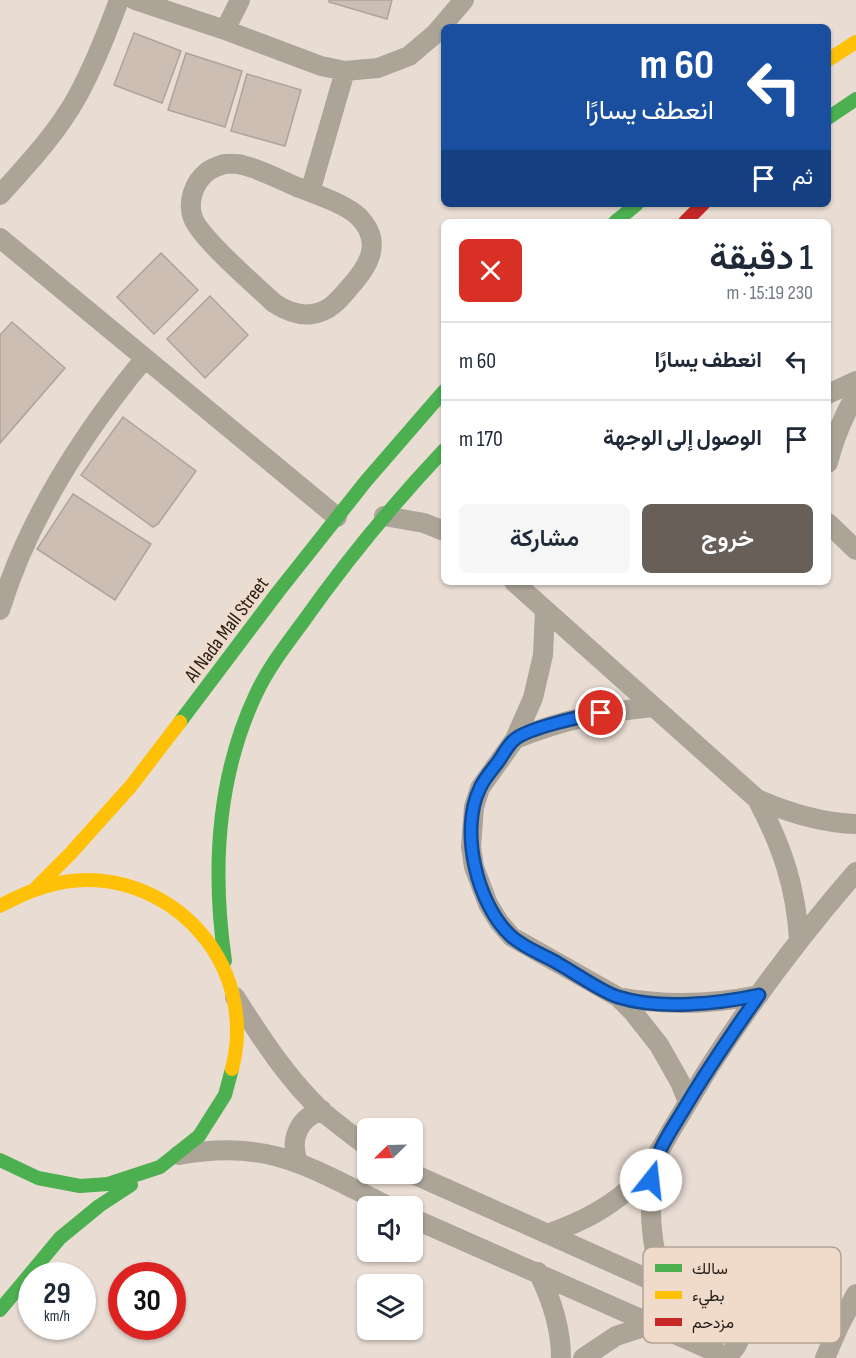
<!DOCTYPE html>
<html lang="ar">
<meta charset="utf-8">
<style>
:root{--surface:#fff;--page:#f6f6f7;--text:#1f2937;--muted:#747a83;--line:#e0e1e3;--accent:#685f58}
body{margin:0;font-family:"Sofia Sans Condensed",Vazirmatn,sans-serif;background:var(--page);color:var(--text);direction:rtl;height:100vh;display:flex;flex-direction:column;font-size:22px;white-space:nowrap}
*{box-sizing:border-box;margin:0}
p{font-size:20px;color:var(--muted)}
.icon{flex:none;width:33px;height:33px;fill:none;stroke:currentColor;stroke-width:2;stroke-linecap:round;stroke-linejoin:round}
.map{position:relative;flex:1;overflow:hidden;direction:ltr}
.drawer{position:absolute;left:441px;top:219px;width:390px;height:366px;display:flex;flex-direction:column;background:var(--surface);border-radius:9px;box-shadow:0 2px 4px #0004;direction:rtl}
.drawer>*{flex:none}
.top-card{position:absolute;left:441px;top:24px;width:390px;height:183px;border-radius:9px;box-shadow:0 2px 4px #0004;direction:rtl;background:#1a4fa0;color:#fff;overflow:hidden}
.needle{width:39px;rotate:247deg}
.buttons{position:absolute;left:357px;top:1118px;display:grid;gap:12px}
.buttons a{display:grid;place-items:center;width:66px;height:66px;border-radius:9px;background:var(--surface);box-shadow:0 2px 4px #0004;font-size:30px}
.speed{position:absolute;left:18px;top:1262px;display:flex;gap:12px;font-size:30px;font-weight:700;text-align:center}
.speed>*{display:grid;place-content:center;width:78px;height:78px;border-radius:50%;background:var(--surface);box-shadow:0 2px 4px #0004;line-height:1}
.speed small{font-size:15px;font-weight:400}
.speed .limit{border:9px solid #d22;background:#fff;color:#111}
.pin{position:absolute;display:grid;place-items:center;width:51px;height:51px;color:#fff;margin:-26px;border:3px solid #fff;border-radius:50%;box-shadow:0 2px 6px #0007}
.me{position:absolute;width:66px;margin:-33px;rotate:16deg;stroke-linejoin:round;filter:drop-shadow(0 0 4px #0008)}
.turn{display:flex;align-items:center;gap:21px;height:126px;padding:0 18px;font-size:27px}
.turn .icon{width:78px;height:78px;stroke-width:2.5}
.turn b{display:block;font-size:42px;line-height:51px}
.then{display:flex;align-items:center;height:57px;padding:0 18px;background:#0003;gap:12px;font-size:22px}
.round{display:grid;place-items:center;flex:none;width:63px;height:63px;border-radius:9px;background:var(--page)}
.headline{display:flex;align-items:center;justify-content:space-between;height:102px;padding:0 18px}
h1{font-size:36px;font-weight:600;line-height:45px}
.action{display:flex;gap:12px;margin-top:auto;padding:12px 18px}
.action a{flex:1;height:69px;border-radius:9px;background:var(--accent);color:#fff;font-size:24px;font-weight:600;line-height:69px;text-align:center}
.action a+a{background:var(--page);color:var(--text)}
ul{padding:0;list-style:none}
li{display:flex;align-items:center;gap:18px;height:78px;padding:0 18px;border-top:2px solid var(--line)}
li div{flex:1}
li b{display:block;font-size:22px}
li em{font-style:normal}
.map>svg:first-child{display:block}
</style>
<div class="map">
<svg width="856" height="1358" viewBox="0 0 856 1358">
<rect width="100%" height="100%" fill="#e8dcd3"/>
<path fill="#ccbeb3" stroke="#ada49d" stroke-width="1.5" d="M329 0H392L387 19 329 2Z
M134 33 181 51 162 103 114 85Z
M186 53 242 71 225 127 168 110Z
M247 74 301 90 285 146 231 131Z
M161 253 198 290 154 334 117 297Z
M210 296 248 335 205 378 167 339Z
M12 322 65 368 0 443V335Z
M123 417 196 471 158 524 153 527 81 475Z
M73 494 151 544 115 600 37 549Z"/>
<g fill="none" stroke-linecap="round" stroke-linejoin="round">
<path stroke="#aca497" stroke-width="20" d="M135 0 225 30 321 66 345 71 378 68 409 56 435 34 464 0
M225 30 240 0
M224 164C230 164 237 163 242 165 261 169 280 180 297 187 315 194 346 204 359 217 384 243 368 267 349 288 339 300 329 312 312 314 298 316 286 311 274 303 256 286 200 238 193 218 187 202 194 182 207 172 211 168 219 166 224 164Z
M310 192 345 71
M0 195C28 164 57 133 77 97 94 66 107 33 119 0
M0 238 337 517
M828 394 856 381
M828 463C834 438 843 417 856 394
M384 516 424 523 444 531
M828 523 856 550
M514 582 757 799C789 813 821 823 856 824
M0 610C29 516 83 433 145 358
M545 610 543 655 533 698 515 739 480 788 474 807 471 847 474 867 488 904 499 922 512 937 618 997 633 1012 659 1045 680 1082 688 1102
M515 739C565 719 601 712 654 707
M757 799C782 846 796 887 799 940
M235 997C261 1037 287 1079 323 1112 337 1124 352 1135 368 1147
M618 997C666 1006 710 1005 759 995
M179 1155C269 1138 311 1168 388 1206
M298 1162C289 1139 299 1118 322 1110
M655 1162C647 1205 650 1244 664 1286
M411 1173 738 1319 779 1326H839
M412 1218 729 1358
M547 1234C582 1222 614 1206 640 1178 653 1164 662 1146 672 1129 685 1108 697 1087 710 1066 754 998 803 933 856 872
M538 1272C552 1300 561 1327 561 1358
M726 1357C740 1346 744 1335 738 1319
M583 1358 616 1336 653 1324
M825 1358 839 1326 856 1294"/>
<path stroke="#4caf50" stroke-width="14" d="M828 118 856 99
M615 222 637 204
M180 722 278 592 366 481 444 391
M225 961C212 871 217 777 256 694 268 668 286 645 303 622 346 561 393 504 444 450
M0 1160 38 1178 80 1186 108 1184 160 1167 199 1136 225 1095 232 1069
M0 1310 60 1238 99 1206 131 1185"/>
<path stroke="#ffc107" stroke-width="14" d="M828 60 856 42
M37 887 70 854 131 786 180 722
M0 906C27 891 55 880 87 880 185 881 257 973 232 1069"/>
<path stroke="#c62828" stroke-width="14" d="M685 222 703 204"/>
</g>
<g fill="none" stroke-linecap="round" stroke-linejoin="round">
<g stroke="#114b97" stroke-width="15">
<path id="route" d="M601 713C583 716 527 728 514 740 508 745 503 755 498 762 492 770 484 779 480 788 459 830 477 905 511 936 524 948 544 955 559 964 575 973 602 992 618 997 659 1010 718 1004 759 995 733 1032 707 1070 684 1109 669 1134 656 1151 651 1180"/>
</g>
<use href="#route" stroke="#1a73e8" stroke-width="10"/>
</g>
<g text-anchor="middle" stroke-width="5" stroke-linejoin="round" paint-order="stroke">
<g font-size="20" fill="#231c16" stroke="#f0dbcb">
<text transform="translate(226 629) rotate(-53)" y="7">Al Nada Mall Street</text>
</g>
</g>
<rect x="643" y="1247" width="198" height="96" rx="9" fill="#f0dbcb" stroke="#b2a295" stroke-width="1.5"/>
<rect x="655" y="1264" width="27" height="8" fill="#4caf50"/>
<rect x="655" y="1291" width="27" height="8" fill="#ffc107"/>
<rect x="655" y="1318" width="27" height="8" fill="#c62828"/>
<g font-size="16" fill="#231c16">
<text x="692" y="1274">سالك</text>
<text x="692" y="1301">بطيء</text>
<text x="692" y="1328">مزدحم</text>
</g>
</svg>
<div class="buttons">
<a><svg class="needle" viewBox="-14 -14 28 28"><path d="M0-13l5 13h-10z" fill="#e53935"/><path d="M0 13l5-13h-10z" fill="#747a83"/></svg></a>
<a><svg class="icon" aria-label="sound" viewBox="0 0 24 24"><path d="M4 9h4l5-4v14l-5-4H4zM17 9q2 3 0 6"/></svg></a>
<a><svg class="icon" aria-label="layers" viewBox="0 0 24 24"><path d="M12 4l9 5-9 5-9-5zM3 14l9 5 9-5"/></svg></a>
</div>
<div class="speed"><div>29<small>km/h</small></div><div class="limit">30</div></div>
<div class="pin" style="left:601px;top:713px;background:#d93025"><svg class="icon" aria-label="arrive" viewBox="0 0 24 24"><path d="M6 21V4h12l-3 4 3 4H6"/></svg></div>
<svg class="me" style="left:651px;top:1180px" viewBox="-20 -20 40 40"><circle r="19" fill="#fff"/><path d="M0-13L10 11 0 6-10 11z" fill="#1a73e8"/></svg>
<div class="top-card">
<div class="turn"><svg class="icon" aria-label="left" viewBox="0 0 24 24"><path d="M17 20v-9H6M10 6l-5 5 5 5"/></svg><div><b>60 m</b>انعطف يسارًا</div></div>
<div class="then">ثم<svg class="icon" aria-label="arrive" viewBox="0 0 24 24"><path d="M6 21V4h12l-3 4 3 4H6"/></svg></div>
</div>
<section class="drawer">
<div class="headline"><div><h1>1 دقيقة</h1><p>230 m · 15:19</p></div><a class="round" style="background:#d93025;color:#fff"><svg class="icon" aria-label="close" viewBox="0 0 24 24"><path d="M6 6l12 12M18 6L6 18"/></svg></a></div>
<ul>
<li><svg class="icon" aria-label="left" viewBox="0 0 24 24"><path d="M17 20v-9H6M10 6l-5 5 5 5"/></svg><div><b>انعطف يسارًا</b></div><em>60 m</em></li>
<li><svg class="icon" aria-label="arrive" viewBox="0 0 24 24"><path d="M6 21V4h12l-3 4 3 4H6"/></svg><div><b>الوصول إلى الوجهة</b></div><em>170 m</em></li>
</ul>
<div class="action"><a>خروج</a><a>مشاركة</a></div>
</section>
</div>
